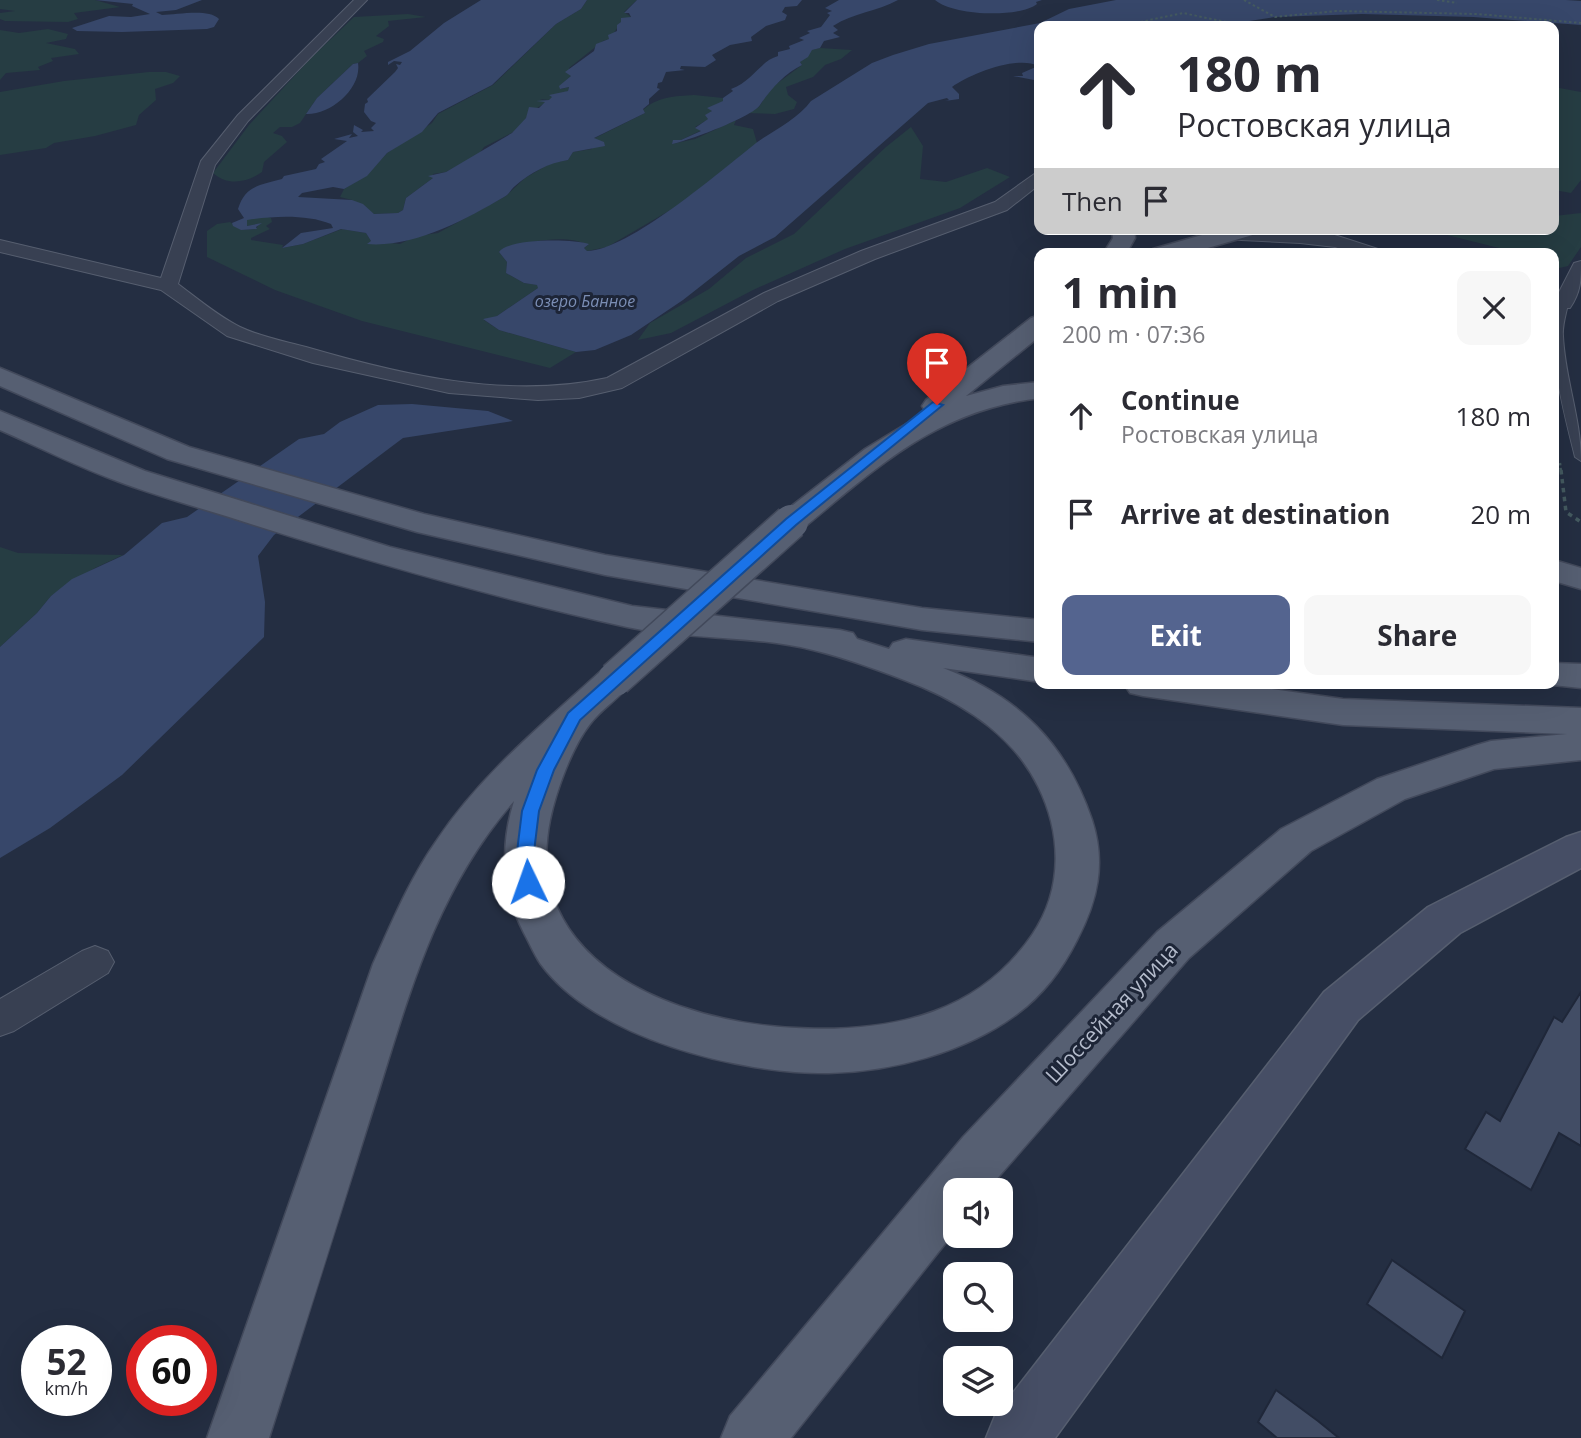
<!DOCTYPE html>
<meta charset="utf-8">
<style>
:root{--surface:#fff;--page:#f7f7f7;--text:#2b2b33;--muted:#7c7c81;--accent:#54648f}
body{margin:0;font-family:"Open Sans",sans-serif;background:var(--page);color:var(--text);height:100vh;display:flex;flex-direction:column;font-size:26px;white-space:nowrap}
*{box-sizing:border-box;margin:0}
p{font-size:23px;color:var(--muted)}
.icon{flex:none;width:38px;height:38px;fill:none;stroke:currentColor;stroke-width:2;stroke-linecap:round;stroke-linejoin:round}
.map{position:relative;flex:1;overflow:hidden}
.side{position:absolute;left:1034px;top:248px;width:525px;height:441px;display:flex;flex-direction:column;background:var(--surface);border-radius:14px;box-shadow:0 7px 28px #0002}
.side>*{flex:none}
.banner{position:absolute;left:1034px;top:21px;width:525px;height:214px;border-radius:14px;box-shadow:0 7px 28px #0002;background:#fff;color:var(--text);overflow:hidden}
.tools{position:absolute;left:943px;top:1178px;display:grid;gap:14px}
.tools a{display:grid;place-items:center;width:70px;height:70px;border-radius:14px;background:var(--surface);box-shadow:0 7px 28px #0002;font-size:35px}
.speed{position:absolute;left:21px;top:1325px;display:flex;gap:14px;font-size:35px;font-weight:700;text-align:center}
.speed>*{display:grid;place-content:center;width:91px;height:91px;border-radius:50%;background:var(--surface);box-shadow:0 7px 28px #0002;line-height:1}
.speed small{font-size:18px;font-weight:400}
.speed .limit{border:10px solid #d22;background:#fff;color:#111}
.pin{position:absolute;display:grid;place-items:center;width:60px;height:60px;color:#fff;margin:-72px -30px;border-radius:50% 50% 50% 0;rotate:-45deg;box-shadow:0 0 7px #0007}
.pin .icon{rotate:45deg}
.me{position:absolute;width:77px;margin:-38px;rotate:357deg;stroke-linejoin:round;filter:drop-shadow(0 0 5px #0008)}
.turn{display:flex;align-items:center;gap:24px;height:147px;padding:0 28px;font-size:32px}
.turn .icon{width:91px;height:91px;stroke-width:2.5}
.turn b{display:block;font-size:49px;line-height:60px}
.then{display:flex;align-items:center;height:66px;padding:0 28px;background:#0003;gap:14px;font-size:26px}
.round{display:grid;place-items:center;flex:none;width:74px;height:74px;border-radius:14px;background:var(--page)}
.overview{display:flex;align-items:center;justify-content:space-between;height:119px;padding:0 28px}
h1{font-size:42px;font-weight:700;line-height:52px}
.primary-button{display:flex;gap:14px;margin-top:auto;padding:14px 28px}
.primary-button a{flex:1;height:80px;border-radius:14px;background:var(--accent);color:#fff;font-size:28px;font-weight:700;line-height:80px;text-align:center}
.primary-button a+a{background:var(--page);color:var(--text)}
ul{padding:0;list-style:none}
li{display:flex;align-items:center;gap:21px;height:98px;padding:0 28px}
li div{flex:1}
li b{display:block;font-size:26px}
li em{font-style:normal}
.map>svg:first-child{display:block}
</style>
<div class="map">
<svg width="1581" height="1438" viewBox="0 0 1581 1438">
<rect width="100%" height="100%" fill="#242e42"/>
<path fill="#263d43" d="M0 0H95L120 7 74 13 78 19 68 22 5 21 0 19V13L15 11 0 9Z
M587 0H637L624 12 631 17 621 22 610 39 603 41 569 68 571 76 560 86 561 89 569 87 568 91 549 100 540 99 547 102 530 112 519 129 484 147 479 154 446 172 433 174V178L406 198 403 210 398 213 374 214 352 200 340 197 344 189 366 176 387 153 432 123 438 114 493 85 556 24 581 9Z
M408 14 426 17 388 21 389 26 376 36 384 39 383 42 364 51 367 56 358 63 353 64 317 98 300 123 292 127H280L273 133 282 136 287 142 264 162 262 172C247 183 227 186 213 173L249 125 312 57 354 17Z
M48 29 68 34 66 39 46 43 75 49 79 54 51 58 53 61 38 67 40 70 6 73 0 80V30L19 33Z
M820 48 852 50 841 59 825 65 813 77 786 87 788 95 797 102 794 109 775 114 746 113 759 107 771 88 802 65 800 62 811 50Z
M149 72H166L180 76 173 83 155 89 156 100 139 115 136 125 95 136 54 143 46 148 0 155V92L64 81Z
M1554 87 1581 92V180L1571 193 1554 190Z
M694 95 723 98 724 101 713 106 709 119 695 127 702 130 681 140H674L672 144 695 139 736 120 734 125 753 129 757 143 679 205 607 247 587 251 584 248 588 245C565 233 523 242 499 252L507 262 506 273 524 283 538 285V288L497 316 484 320 499 330 576 352 550 368 362 321 275 290 207 257V231L217 224 230 222 241 230 256 229 259 224 247 226V219L264 216 271 218 272 222 266 226 270 229 251 238V240L283 245 282 248 303 244 342 229 366 233 371 241 400 244 416 236 438 233 506 196 525 178 551 163 568 160 573 152 592 149 593 139 645 113 643 110C657 97 675 96 694 95Z
M911 127 923 146 920 179 946 182 987 168 1010 177 960 208 845 249 753 290 671 333 638 340 650 323 709 289 746 258 794 234 886 147Z
M1581 213V247L1568 266 1555 269 1554 254H1523L1423 229H1554V216Z
M0 547 18 553 123 555 95 568 51 596 37 613 0 647Z"/>
<path fill="#37476a" d="M95 0H202L176 10 156 12 162 15C177 15 208 8 219 19L214 27 207 29 122 32 77 31 72 28 109 16 131 17 150 14 132 6 133 4Z
M481 0H587L581 9 556 24 492 85 438 113 422 132 387 153 367 176 344 189 333 187 302 193 298 197 352 200 363 204 374 214 398 213 403 210 406 198 433 178 428 176 446 172 512 133 526 118 529 107 539 108 545 102 536 101 549 100 552 97 549 95 568 91 569 87 560 89 559 86 571 76 565 72 594 51 596 44 609 39 608 35 617 31V25L621 22V18L631 17 629 13H624L637 0H802L797 6 785 7 782 12 787 15 785 20 766 26 751 37 752 41 730 45 712 55 716 60 705 67 681 66 680 69 685 70 666 72 662 82 658 83 657 88 660 89 649 99V104L643 109 645 113 594 138 604 142 605 146 573 152 568 160C549 163 531 172 515 186 511 189 509 195 504 197 465 220 413 248 367 244L371 241 366 233 341 229 303 244 282 248 301 233 333 228 331 224C307 214 272 216 247 220V226L262 223 256 227 257 229 241 230 233 226 232 223 244 218 238 209C245 185 261 185 282 179L284 176 316 169 319 164 325 162 321 159 347 141 334 139 352 134 349 138 358 136 353 132 354 125 363 130 361 132 374 131 371 128 376 123 371 121 364 112 365 104 368 102 367 99 395 72 398 68 396 64 400 65 402 62 394 61 388 65V62L410 51 444 23Z
M839 0H898C878 11 853 13 833 26L838 30 833 33 840 37 824 41 820 48 812 50 808 57 800 62 802 65C784 74 771 89 760 105 752 117 688 141 672 144L673 140H681L701 131 695 128 708 119 705 115 712 111 707 108 723 101V98L733 91 731 89C753 81 760 61 778 56V52L790 49 789 46 804 40 799 38 810 33 807 31 821 27 830 15 827 13 832 11 825 8Z
M935 0H1042L1036 2 1037 4C1020 18 953 16 935 0Z
M1116 0H1566L1581 1V25L1473 17 1362 14 1275 17 1217 26H1040L1039 81 1013 76H1023L1022 73 1038 66C1018 55 970 74 952 87L959 94V99L945 101 949 100 947 98 928 103 775 237 739 256 683 300 631 335 595 350 576 352 499 330 483 319 497 316 538 288 537 285 524 283 506 273 507 262 499 252C509 238 573 239 589 244L584 248 587 251C628 251 722 170 756 143 774 130 798 119 811 101L872 63 893 55 929 44 1040 23 1069 9Z
M358 63C362 88 331 115 306 114L317 98 353 64Z
M412 404 488 411 513 421 403 438 274 535 258 556 265 602 264 637 122 775 50 828 0 858V647L37 613 51 596 72 579 124 555 162 523 187 517 299 439 324 434 340 422 378 405Z"/>
<path fill="#424d65" stroke="#1f2739" stroke-width="2" d="M1581 992V1146L1559 1133 1531 1190 1465 1149 1486 1112 1500 1121 1554 1017 1562 1022Z
M1392 1260 1465 1311 1442 1358 1367 1304Z
M1276 1390 1318 1421 1339 1438H1277L1258 1422Z"/>
<g fill="none" stroke-linecap="round" stroke-linejoin="round">
<g stroke="#565e6f" stroke-width="2">
<path id="lane" d="M1563 301 1568 304C1566 314 1562 326 1563 336 1565 379 1581 418 1581 461L1575 457C1563 407 1547 355 1558 304Z"/>
</g>
<g stroke="#565e6f" stroke-width="2">
<path id="street" d="M354 0H367L248 121 215 165 178 284C198 299 218 316 240 327 261 337 284 341 306 347 402 375 508 400 607 378L764 293 861 251 995 202 1040 170V184L1007 210 875 259 778 301 622 388 579 398 538 400 449 393 313 363 227 336 161 290 0 252V240L161 278 201 161 238 115Z
M1228 229 1308 233 1316 229 1381 250 1383 254H1354L1335 247 1300 243 1221 239 1219 235 1221 231Z
M1581 261C1581 280 1581 292 1570 308H1554V295L1557 296 1574 263Z
M95 946 108 951 114 962 108 973 14 1031 0 1036V999L82 951Z"/>
</g>
<g stroke="#565e6f" stroke-width="3">
<path id="secondary" d="M1581 832V868L1460 933 1358 1020 1055 1438H986L995 1416 1324 992 1428 907 1566 837Z"/>
</g>
<g stroke="#42495b" stroke-width="3">
<path id="primary" d="M1112 229H1134L1135 238 1126 254H1103L1113 238Z
M1223 229H1259L1256 234 1187 254H1150L1153 249Z
M1040 315V336L966 396 1003 386 1040 382V398C937 410 879 466 802 529L791 532 780 529 775 522 780 515 865 449 926 412 922 406 926 400 1031 318Z
M0 368 189 447 424 514 605 555 922 608 1040 620V642L922 630 605 575 417 532 167 459 0 386Z
M0 411 145 471 390 547 632 606 840 630 853 633 857 639 889 649 893 643 906 639 1040 658V682L943 668C1018 696 1066 743 1092 820 1106 863 1098 900 1077 940 1063 968 1043 995 1017 1014 966 1052 892 1072 829 1073 740 1074 595 1039 540 963 534 954 529 942 524 933 502 891 500 846 514 801 430 897 405 1011 367 1128 335 1232 302 1335 269 1438H207L373 964C392 922 410 878 437 840 481 774 544 723 602 670L615 667 628 670 634 679C622 697 603 707 590 724 572 747 556 791 550 820 511 1012 805 1060 935 1011 975 996 1008 970 1032 935 1063 890 1062 834 1038 786 1015 739 969 707 922 687 887 673 850 659 813 650 753 635 688 640 627 627 501 599 377 564 254 525 211 511 167 499 125 484 82 469 41 448 0 430Z
M1554 560 1581 568V589L1554 581Z
M1554 663 1581 664V688L1543 684H1554Z
M1124 684H1235L1343 699 1581 708V760L1494 769 1405 799 1311 851 1189 958 987 1190H956V1230L791 1438H721L730 1416 963 1137 1157 932 1281 829 1377 779 1477 745 1491 741 1567 734 1343 725 1143 696 1130 693Z"/>
</g>
<path stroke="#445a60" stroke-width="2" stroke-dasharray="2.5 2.5" stroke-linecap="butt" d="M1244 0 1275 17 1336 11 1477 14 1581 23
M1437 0 1457 3
M1121 26 1183 13 1231 23
M1205 26 1222 22"/>
<path stroke="#445a60" stroke-width="2.5" stroke-dasharray="2.5 2.5" stroke-linecap="butt" d="M1560 463 1561 472"/>
<path stroke="#445a60" stroke-width="3.5" stroke-dasharray="4.5 4.5" stroke-linecap="butt" d="M1561 470 1566 512 1581 522"/>
<use href="#lane" fill="#384052" fill-rule="evenodd"/>
<use href="#street" fill="#384052" fill-rule="evenodd"/>
<use href="#secondary" fill="#464e65" fill-rule="evenodd"/>
<use href="#primary" fill="#565f72" fill-rule="evenodd"/>
<g stroke="#42495b" stroke-width="37" stroke-linecap="butt">
<path id="primary-bridge" d="M615 679 791 522"/>
</g>
<use href="#primary-bridge" stroke="#565f72" stroke-width="34"/>
</g>
<path fill="#1a73e8" stroke="#114b97" stroke-width="2" d="M933 402 943 405 796 525 580 720 554 770 539 811 533 860 537 882 534 887H522L516 860 522 811 537 770 568 713 786 519Z"/>
<g text-anchor="middle" stroke-width="6" stroke-linejoin="round" paint-order="stroke">
<g font-size="16" font-style="italic" fill="#7b8eb5" stroke="#1d2537">
<text x="585" y="307">озеро Банное</text>
</g>
<g font-size="21" fill="#b5bccc" stroke="#1d2537">
<text transform="translate(1112 1013) rotate(-47)" y="7">Шоссейная улица</text>
</g>
</g>
</svg>
<div class="tools">
<a><svg class="icon" aria-label="sound" viewBox="0 0 24 24"><path d="M4 9h4l5-4v14l-5-4H4zM17 9q2 3 0 6"/></svg></a>
<a><svg class="icon" aria-label="search" viewBox="0 0 24 24"><circle cx="10" cy="10" r="6"/><path d="M15 15l6 6"/></svg></a>
<a><svg class="icon" aria-label="layers" viewBox="0 0 24 24"><path d="M12 4l9 5-9 5-9-5zM3 14l9 5 9-5"/></svg></a>
</div>
<div class="speed"><div>52<small>km/h</small></div><div class="limit">60</div></div>
<div class="pin" style="left:937px;top:405px;background:#d93025"><svg class="icon" aria-label="arrive" viewBox="0 0 24 24"><path d="M6 21V4h12l-3 4 3 4H6"/></svg></div>
<svg class="me" style="left:528px;top:882px" viewBox="-20 -20 40 40"><circle r="19" fill="#fff"/><path d="M0-13L10 11 0 6-10 11z" fill="#1a73e8"/></svg>
<div class="banner">
<div class="turn"><svg class="icon" aria-label="ahead" viewBox="0 0 24 24"><path d="M12 20V5M6 11l6-6 6 6"/></svg><div><b>180 m</b>Ростовская улица</div></div>
<div class="then">Then<svg class="icon" aria-label="arrive" viewBox="0 0 24 24"><path d="M6 21V4h12l-3 4 3 4H6"/></svg></div>
</div>
<section class="side">
<div class="overview"><div><h1>1 min</h1><p>200 m · 07:36</p></div><a class="round"><svg class="icon" aria-label="close" viewBox="0 0 24 24"><path d="M6 6l12 12M18 6L6 18"/></svg></a></div>
<ul>
<li><svg class="icon" aria-label="ahead" viewBox="0 0 24 24"><path d="M12 20V5M6 11l6-6 6 6"/></svg><div><b>Continue</b><p>Ростовская улица</p></div><em>180 m</em></li>
<li><svg class="icon" aria-label="arrive" viewBox="0 0 24 24"><path d="M6 21V4h12l-3 4 3 4H6"/></svg><div><b>Arrive at destination</b></div><em>20 m</em></li>
</ul>
<div class="primary-button"><a>Exit</a><a>Share</a></div>
</section>
</div>
